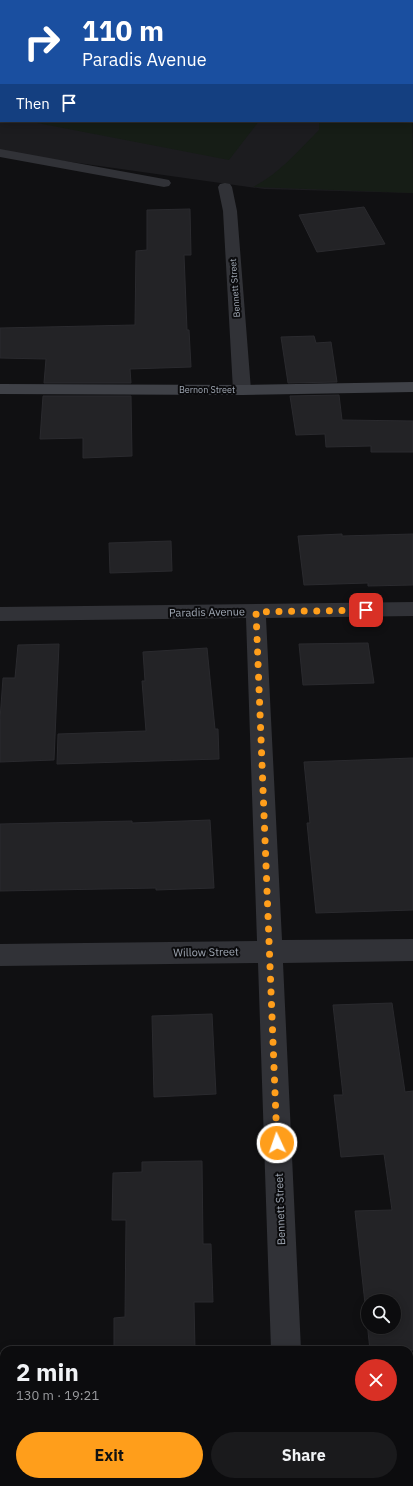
<!DOCTYPE html>
<meta charset="utf-8">
<style>
:root{--surface:#0c0c0e;--page:#1a1a1c;--text:#f1f3f6;--muted:#9a9b9e;--line:#2c2c2e;--accent:#ff9e1b}
body{margin:0;font-family:"IBM Plex Sans",sans-serif;background:var(--page);color:var(--text);height:100vh;display:flex;flex-direction:column;font-size:15px;white-space:nowrap}
*{box-sizing:border-box;margin:0}
p{font-size:13px;color:var(--muted)}
.icon{flex:none;width:22px;height:22px;fill:none;stroke:currentColor;stroke-width:2;stroke-linecap:round;stroke-linejoin:round}
.map{position:relative;flex:1;overflow:hidden}
.drawer{position:absolute;left:0px;top:1346px;width:413px;height:140px;display:flex;flex-direction:column;background:var(--surface);border-radius:12px 12px 0 0;box-shadow:0 2px 10px #0003,0 0 0 1px var(--line)}
.drawer>*{flex:none}
.hud{position:absolute;left:0px;top:0px;width:413px;height:122px;box-shadow:0 2px 10px #0003,0 0 0 1px var(--line);background:#1a4fa0;color:#fff;overflow:hidden}
.controls{position:absolute;left:361px;top:1294px;display:grid;gap:8px}
.controls a{display:grid;place-items:center;width:40px;height:40px;border-radius:50%;background:var(--surface);box-shadow:0 2px 10px #0003,0 0 0 1px var(--line);font-size:20px}
.pin{position:absolute;display:grid;place-items:center;width:34px;height:34px;color:#fff;margin:-17px;border-radius:8px;box-shadow:0 2px 6px #0006}
.me{position:absolute;width:44px;margin:-22px;rotate:357deg;stroke-linejoin:round;filter:drop-shadow(0 0 3px #0008)}
.turn{display:flex;align-items:center;gap:14px;height:84px;padding:0 16px;font-size:18px}
.turn .icon{width:52px;height:52px;stroke-width:2.5}
.turn b{display:block;font-size:28px;line-height:34px}
.then{display:flex;align-items:center;height:38px;padding:0 16px;background:#0003;gap:8px;font-size:15px}
.round{display:grid;place-items:center;flex:none;width:42px;height:42px;border-radius:21px;background:var(--page)}
.headline{display:flex;align-items:center;justify-content:space-between;height:68px;padding:0 16px}
h1{font-size:24px;font-weight:700;line-height:30px}
.action{display:flex;gap:8px;margin-top:auto;padding:8px 16px}
.action a{flex:1;height:46px;border-radius:24px;background:var(--accent);color:#111;font-size:16px;font-weight:700;line-height:46px;text-align:center}
.action a+a{background:var(--page);color:var(--text)}
.map>svg:first-child{display:block}
</style>
<div class="map">
<svg width="413" height="1486" viewBox="0 0 413 1486">
<rect width="100%" height="100%" fill="#101012"/>
<path fill="#1c1c1f" d="M0 0H413L412 65V1H1V121H412V83L413 193 264 189 0 152Z"/>
<path fill="#161d16" d="M412 83 413 193 253 187C279 174 299 150 319 130V121H412Z
M27 121H259L229 160Z"/>
<path fill="#232326" stroke="#2a2a2e" fill-rule="evenodd" d="M364 207 385 244 317 252 299 215Z
M190 209 191 255H184L187 330H189L191 367 130 369 131 383H44L46 359 0 358V328L135 325 136 251 147 250V210Z
M314 336 316 343 331 342 337 382 288 383 281 337Z
M339 395 342 420 413 421V452H371V446L326 447 325 434 296 435 290 396Z
M43 396H131L132 456 83 458V438L40 439Z
M342 534V536L413 534V585L368 586V583L304 585 298 536Z
M171 541 172 571 110 573 109 543Z
M368 643 374 683 303 685 299 644Z
M59 644 54 760 0 762V719L3 678H15L18 645Z
M207 648 215 729H218L219 759 57 764 58 734 146 731 142 681H145L143 652Z
M413 758V910L316 913 307 823H310L304 762Z
M210 820 214 888 156 890V888L0 891V824L132 821V823Z
M392 1003 405 1092 413 1091V1350H370L355 1211 392 1210 384 1154 341 1157 334 1095H343L333 1005ZM368 1301H394V1327H368Z
M212 1014 216 1094 154 1097 152 1016Z
M202 1161 203 1244H211L213 1302H194L195 1350H114V1318L125 1317 126 1220H112L113 1173 142 1172V1162Z"/>
<g fill="none" stroke-linecap="round" stroke-linejoin="round">
<path fill="#313237" fill-rule="evenodd" d="M8 0H20L7 1Z
M41 0H60L61 1H42Z
M283 0H296L282 1Z
M0 149 164 179 169 180 171 183 169 186 164 187 0 157Z"/>
<path fill="#313237" fill-rule="evenodd" d="M225 183 230 184 232 187 237 211 251 390 248 394 242 395 236 394 233 390 223 211 218 187 220 184Z
M413 602V616L266 618 282 940 413 939V961L283 963 301 1350H271L258 963 0 966V944L257 941 246 618 0 621V607Z
M276 1482H308V1486H276Z"/>
<path fill="#3f4147" fill-rule="evenodd" d="M413 382V392L242 395 0 394V384L242 385Z"/>
</g>
<g fill="none" stroke-linecap="round" stroke-linejoin="round">
<path stroke="#ff9e1b" stroke-width="7" stroke-dasharray="0 12.6" d="M277 1143 256 612 366 610"/>
</g>
<g text-anchor="middle" stroke-width="4" stroke-linejoin="round" paint-order="stroke">
<g font-size="9" fill="#a0a8b4" stroke="#0b0b0d">
<text transform="translate(235 288) rotate(-94)" y="3">Bennett Street</text>
<text x="207" y="393">Bernon Street</text>
</g>
<g font-size="11" fill="#a0a8b4" stroke="#0b0b0d">
<text transform="translate(207 612) rotate(-1)" y="4">Paradis Avenue</text>
<text transform="translate(206 952) rotate(-1)" y="4">Willow Street</text>
<text transform="translate(280 1209) rotate(-92)" y="4">Bennett Street</text>
</g>
</g>
</svg>
<div class="controls">
<a><svg class="icon" aria-label="search" viewBox="0 0 24 24"><circle cx="10" cy="10" r="6"/><path d="M15 15l6 6"/></svg></a>
</div>
<div class="pin" style="left:366px;top:610px;background:#d93025"><svg class="icon" aria-label="arrive" viewBox="0 0 24 24"><path d="M6 21V4h12l-3 4 3 4H6"/></svg></div>
<svg class="me" style="left:277px;top:1143px" viewBox="-20 -20 40 40"><circle r="17" fill="#ff9e1b" stroke="#fff" stroke-width="3"/><path d="M0-11L8 9 0 5-8 9z" fill="#fff"/></svg>
<div class="hud">
<div class="turn"><svg class="icon" aria-label="right" viewBox="0 0 24 24"><path d="M7 20v-9h11M14 6l5 5-5 5"/></svg><div><b>110 m</b>Paradis Avenue</div></div>
<div class="then">Then<svg class="icon" aria-label="arrive" viewBox="0 0 24 24"><path d="M6 21V4h12l-3 4 3 4H6"/></svg></div>
</div>
<section class="drawer">
<div class="headline"><div><h1>2 min</h1><p>130 m · 19:21</p></div><a class="round" style="background:#d93025;color:#fff"><svg class="icon" aria-label="close" viewBox="0 0 24 24"><path d="M6 6l12 12M18 6L6 18"/></svg></a></div>
<div class="action"><a>Exit</a><a>Share</a></div>
</section>
</div>
